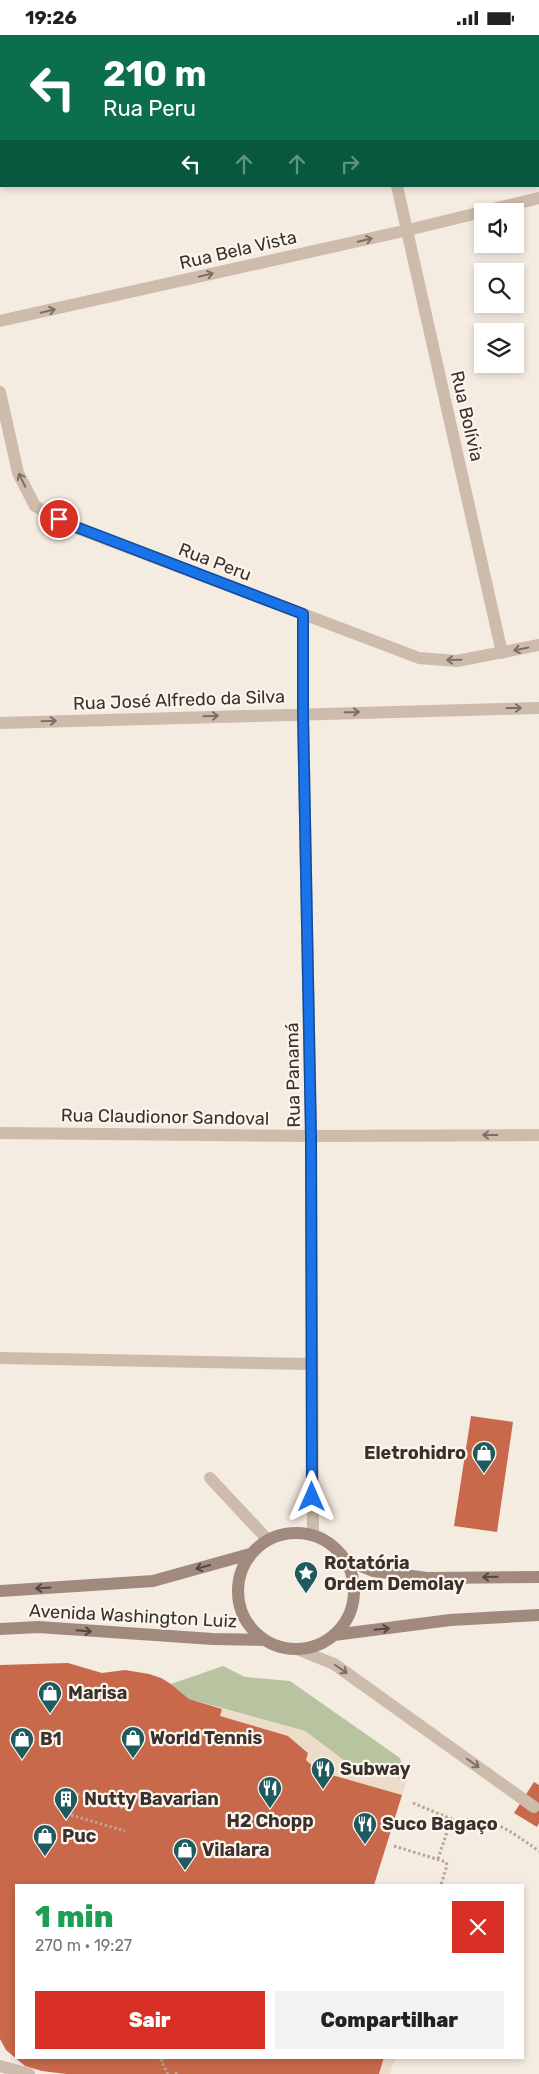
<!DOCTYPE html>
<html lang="pt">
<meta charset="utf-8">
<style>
:root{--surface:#fff;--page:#f2f2f2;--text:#222;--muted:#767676;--accent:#d93025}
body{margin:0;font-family:Rubik,sans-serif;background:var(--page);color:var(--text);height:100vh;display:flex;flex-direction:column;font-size:19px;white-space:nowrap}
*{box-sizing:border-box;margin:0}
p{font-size:16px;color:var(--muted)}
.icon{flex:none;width:28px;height:28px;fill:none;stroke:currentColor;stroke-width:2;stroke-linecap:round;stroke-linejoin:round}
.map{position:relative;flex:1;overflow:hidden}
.panel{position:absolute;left:15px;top:1849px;width:509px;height:175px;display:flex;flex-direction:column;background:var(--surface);border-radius:0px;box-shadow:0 2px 8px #0003}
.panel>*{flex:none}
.banner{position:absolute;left:0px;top:0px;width:540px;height:152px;box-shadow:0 2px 8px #0003;background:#0b6e4f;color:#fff;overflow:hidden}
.controls{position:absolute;left:474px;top:168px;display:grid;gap:10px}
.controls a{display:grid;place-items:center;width:50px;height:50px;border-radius:0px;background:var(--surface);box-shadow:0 2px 8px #0003;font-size:25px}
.pin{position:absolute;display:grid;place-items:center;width:42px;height:42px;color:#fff;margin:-21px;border:2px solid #fff;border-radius:50%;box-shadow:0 1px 5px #0007}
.me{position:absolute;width:55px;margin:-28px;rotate:0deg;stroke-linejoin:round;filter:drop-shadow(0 0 4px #0008)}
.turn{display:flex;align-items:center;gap:18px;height:105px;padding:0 20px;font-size:22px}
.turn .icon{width:65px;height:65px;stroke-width:2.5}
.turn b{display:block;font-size:35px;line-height:42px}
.lanes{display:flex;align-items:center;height:48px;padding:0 20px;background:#0003;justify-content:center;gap:25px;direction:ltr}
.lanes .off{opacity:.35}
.round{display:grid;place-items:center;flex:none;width:52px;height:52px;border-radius:0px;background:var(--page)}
.overview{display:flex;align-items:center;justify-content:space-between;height:85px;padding:0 20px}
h1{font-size:30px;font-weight:800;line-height:38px;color:#1e9e55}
.action{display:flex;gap:10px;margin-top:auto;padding:10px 20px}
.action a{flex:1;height:58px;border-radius:0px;background:var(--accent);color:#fff;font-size:20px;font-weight:800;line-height:58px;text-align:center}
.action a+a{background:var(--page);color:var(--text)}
.status{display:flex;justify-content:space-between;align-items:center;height:35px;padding:0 25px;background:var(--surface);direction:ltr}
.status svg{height:14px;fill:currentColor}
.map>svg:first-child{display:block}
</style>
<div class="status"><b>19:26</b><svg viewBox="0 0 49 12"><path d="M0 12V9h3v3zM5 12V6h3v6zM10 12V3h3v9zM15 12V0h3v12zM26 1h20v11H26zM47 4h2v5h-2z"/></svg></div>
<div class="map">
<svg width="539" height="2039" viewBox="0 0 539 2039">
<rect width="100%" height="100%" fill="#f4ebe1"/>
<path fill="#b8c4a0" d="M223 1631 245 1642 290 1646 400 1723 407 1745 350 1730 305 1696 189 1664 171 1649Z"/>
<path fill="#ecdcc8" d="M222 1674 305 1696 350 1730 407 1745 402 1760 318 1736 306 1725 308 1717 288 1701 220 1681Z
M384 2023H395L390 2039H379Z"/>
<path fill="#c8694b" d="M471 1381 513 1387 497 1497 454 1491Z
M68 1628 102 1638 125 1635 149 1639 161 1643 171 1649 189 1664 222 1674 220 1681 288 1701 308 1718 306 1725 318 1736 402 1760 374 1850H16V2022H384L379 2039H66L42 2036 25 2031 6 2015 0 2004V1630Z
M534 1747 539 1750V1788L537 1792 514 1778Z"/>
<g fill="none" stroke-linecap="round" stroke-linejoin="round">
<path stroke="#b9a596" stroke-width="3" stroke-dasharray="2.5 2.5" stroke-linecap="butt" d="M77 1759 131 1775
M413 1768 454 1785
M71 1780 125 1796
M394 1811 446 1827 447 1830 441 1850
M438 1824 447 1797 454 1785C494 1782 507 1794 539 1816
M167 2022 161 2026 168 2039
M175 2039 178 2037"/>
<path stroke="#cdbbac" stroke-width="12" d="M0 1323 312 1329
M210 1443 268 1505
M297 1614 334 1629 534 1772
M0 2031 29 2039"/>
<path stroke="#cdbbac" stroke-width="12" d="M1 0V1
M362 0V1
M0 28 1 20
M397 151 502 618
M484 176 539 163
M0 286 408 195 482 177
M0 357 18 438 35 471 71 491 419 623 457 626 539 610
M303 579V679L311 1101 313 1500
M0 688 539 673
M0 1098 311 1101 539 1100"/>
<path stroke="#a18a7d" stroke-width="12" d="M238 1556a58 58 0 1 1 116 0a58 58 0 1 1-116 0Z
M346 1525 373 1536 427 1543 539 1542
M0 1556 153 1546 250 1519
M0 1594 38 1592 213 1604 265 1605
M334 1600 450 1585 539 1580"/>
</g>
<defs><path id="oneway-shaft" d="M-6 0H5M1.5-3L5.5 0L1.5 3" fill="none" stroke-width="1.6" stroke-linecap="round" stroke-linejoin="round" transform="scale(1.25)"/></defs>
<g stroke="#7d6f65">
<use href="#oneway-shaft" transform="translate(365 205) rotate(-13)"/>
<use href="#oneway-shaft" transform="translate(206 240) rotate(-13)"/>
<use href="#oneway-shaft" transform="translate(48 276) rotate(-13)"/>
<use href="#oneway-shaft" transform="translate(22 445) rotate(-116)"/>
<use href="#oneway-shaft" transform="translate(521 614) rotate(168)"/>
<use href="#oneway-shaft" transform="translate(454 625) rotate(179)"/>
<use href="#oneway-shaft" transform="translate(514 673) rotate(-1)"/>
<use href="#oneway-shaft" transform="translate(352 677) rotate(-1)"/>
<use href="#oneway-shaft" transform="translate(211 681) rotate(-2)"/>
<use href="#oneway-shaft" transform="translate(49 686) rotate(-2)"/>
<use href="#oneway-shaft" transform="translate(490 1100) rotate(180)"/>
<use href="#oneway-shaft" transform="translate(341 1634) rotate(35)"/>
<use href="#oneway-shaft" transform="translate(473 1728) rotate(35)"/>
</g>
<g stroke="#544640">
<use href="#oneway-shaft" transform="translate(203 1532) rotate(165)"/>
<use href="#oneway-shaft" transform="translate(490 1542) rotate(179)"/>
<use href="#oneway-shaft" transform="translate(43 1553) rotate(176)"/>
<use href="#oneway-shaft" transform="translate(382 1594) rotate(-6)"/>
<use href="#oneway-shaft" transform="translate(84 1596) rotate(5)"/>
</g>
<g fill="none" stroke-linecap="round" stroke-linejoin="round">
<g stroke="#114b97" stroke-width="12">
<path id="route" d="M59 484 71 490 303 579V679L311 1101 312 1462"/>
</g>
<use href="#route" stroke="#1a73e8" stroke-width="9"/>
</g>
<defs>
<g id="shop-pin" transform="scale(1.25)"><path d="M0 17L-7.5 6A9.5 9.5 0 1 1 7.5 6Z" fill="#1f5a5e" stroke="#fbf5ee"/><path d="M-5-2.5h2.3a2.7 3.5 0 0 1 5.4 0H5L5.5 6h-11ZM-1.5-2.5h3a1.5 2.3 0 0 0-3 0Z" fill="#fff"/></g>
<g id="sight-pin" transform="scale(1.25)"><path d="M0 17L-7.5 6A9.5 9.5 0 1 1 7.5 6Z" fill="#1f5a5e" stroke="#fbf5ee"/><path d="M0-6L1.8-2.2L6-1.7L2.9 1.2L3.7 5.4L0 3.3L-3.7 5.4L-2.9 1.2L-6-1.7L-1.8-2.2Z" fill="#fff"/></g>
<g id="restaurant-pin" transform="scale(1.25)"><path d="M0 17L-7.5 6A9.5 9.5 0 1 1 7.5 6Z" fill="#1f5a5e" stroke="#fbf5ee"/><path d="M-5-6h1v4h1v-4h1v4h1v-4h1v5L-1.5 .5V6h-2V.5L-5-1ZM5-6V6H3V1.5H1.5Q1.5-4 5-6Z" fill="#fff"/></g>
<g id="building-pin" transform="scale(1.25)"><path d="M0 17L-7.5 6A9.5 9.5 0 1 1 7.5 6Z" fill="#1f5a5e" stroke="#fbf5ee"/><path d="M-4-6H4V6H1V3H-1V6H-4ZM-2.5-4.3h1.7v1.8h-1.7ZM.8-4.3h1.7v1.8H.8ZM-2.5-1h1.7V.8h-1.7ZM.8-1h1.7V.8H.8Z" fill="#fff"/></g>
</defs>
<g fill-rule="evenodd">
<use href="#shop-pin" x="484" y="1418"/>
<use href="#sight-pin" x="306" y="1538"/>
<use href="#shop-pin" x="50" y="1658"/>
<use href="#shop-pin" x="133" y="1703"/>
<use href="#shop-pin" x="22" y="1704"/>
<use href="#restaurant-pin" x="323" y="1734"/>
<use href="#restaurant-pin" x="270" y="1753"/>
<use href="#building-pin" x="66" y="1764"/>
<use href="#restaurant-pin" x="365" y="1789"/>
<use href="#shop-pin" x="45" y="1801"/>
<use href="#shop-pin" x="185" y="1815"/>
</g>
<g text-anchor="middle" stroke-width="4.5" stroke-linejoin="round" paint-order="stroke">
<g font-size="18" fill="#3b302b" stroke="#fbf5ee">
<text transform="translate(238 215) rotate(-13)" y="6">Rua Bela Vista</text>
<text transform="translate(467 381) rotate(77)" y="6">Rua Bolívia</text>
<text transform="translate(215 527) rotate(21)" y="6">Rua Peru</text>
<text transform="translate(179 665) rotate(-2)" y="6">Rua José Alfredo da Silva</text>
<text transform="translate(293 1040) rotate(-91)" y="6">Rua Panamá</text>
<text transform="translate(165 1082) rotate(1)" y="6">Rua Claudionor Sandoval</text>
<text transform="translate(133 1581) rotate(3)" y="6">Avenida Washington Luiz</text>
</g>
<g font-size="18" font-weight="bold" fill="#3b302b" stroke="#fbf5ee" text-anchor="start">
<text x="466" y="1424" text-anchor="end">Eletrohidro</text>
<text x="324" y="1534">Rotatória<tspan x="324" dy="21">Ordem Demolay</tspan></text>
<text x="68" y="1664">Marisa</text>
<text x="150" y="1709">World Tennis</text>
<text x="40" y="1710">B1</text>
<text x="340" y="1740">Subway</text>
<text x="84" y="1770">Nutty Bavarian</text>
<text x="270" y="1792" text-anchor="middle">H2 Chopp</text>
<text x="382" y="1795">Suco Bagaço</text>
<text x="62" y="1807">Puc</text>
<text x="202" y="1821">Vilalara</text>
</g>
</g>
</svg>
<div class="controls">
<a><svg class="icon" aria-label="sound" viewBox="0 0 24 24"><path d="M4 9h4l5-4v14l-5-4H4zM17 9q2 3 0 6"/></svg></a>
<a><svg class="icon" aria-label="search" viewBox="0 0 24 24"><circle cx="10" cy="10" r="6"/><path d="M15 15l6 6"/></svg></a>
<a><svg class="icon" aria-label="layers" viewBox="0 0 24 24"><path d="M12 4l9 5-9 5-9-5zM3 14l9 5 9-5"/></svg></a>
</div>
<div class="pin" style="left:59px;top:484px;background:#d93025"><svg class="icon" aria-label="arrive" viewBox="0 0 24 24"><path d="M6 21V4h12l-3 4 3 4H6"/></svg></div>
<svg class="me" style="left:312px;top:1462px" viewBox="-20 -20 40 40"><path d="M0-17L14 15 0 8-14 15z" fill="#1a73e8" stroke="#fff" stroke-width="4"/></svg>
<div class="banner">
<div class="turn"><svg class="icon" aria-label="left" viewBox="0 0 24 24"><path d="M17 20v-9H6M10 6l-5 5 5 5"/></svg><div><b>210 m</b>Rua Peru</div></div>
<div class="lanes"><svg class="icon" aria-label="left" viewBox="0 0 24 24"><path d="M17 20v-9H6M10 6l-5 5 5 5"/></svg><svg class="icon off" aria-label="ahead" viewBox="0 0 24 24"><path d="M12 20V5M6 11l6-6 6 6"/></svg><svg class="icon off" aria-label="ahead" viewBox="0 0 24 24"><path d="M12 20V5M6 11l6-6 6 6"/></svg><svg class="icon off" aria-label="right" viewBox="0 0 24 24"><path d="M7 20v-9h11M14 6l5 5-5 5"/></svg></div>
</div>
<section class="panel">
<div class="overview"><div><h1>1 min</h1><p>270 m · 19:27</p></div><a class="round" style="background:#d93025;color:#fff"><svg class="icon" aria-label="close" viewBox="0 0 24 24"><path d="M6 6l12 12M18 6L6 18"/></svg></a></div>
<div class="action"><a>Sair</a><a>Compartilhar</a></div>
</section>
</div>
